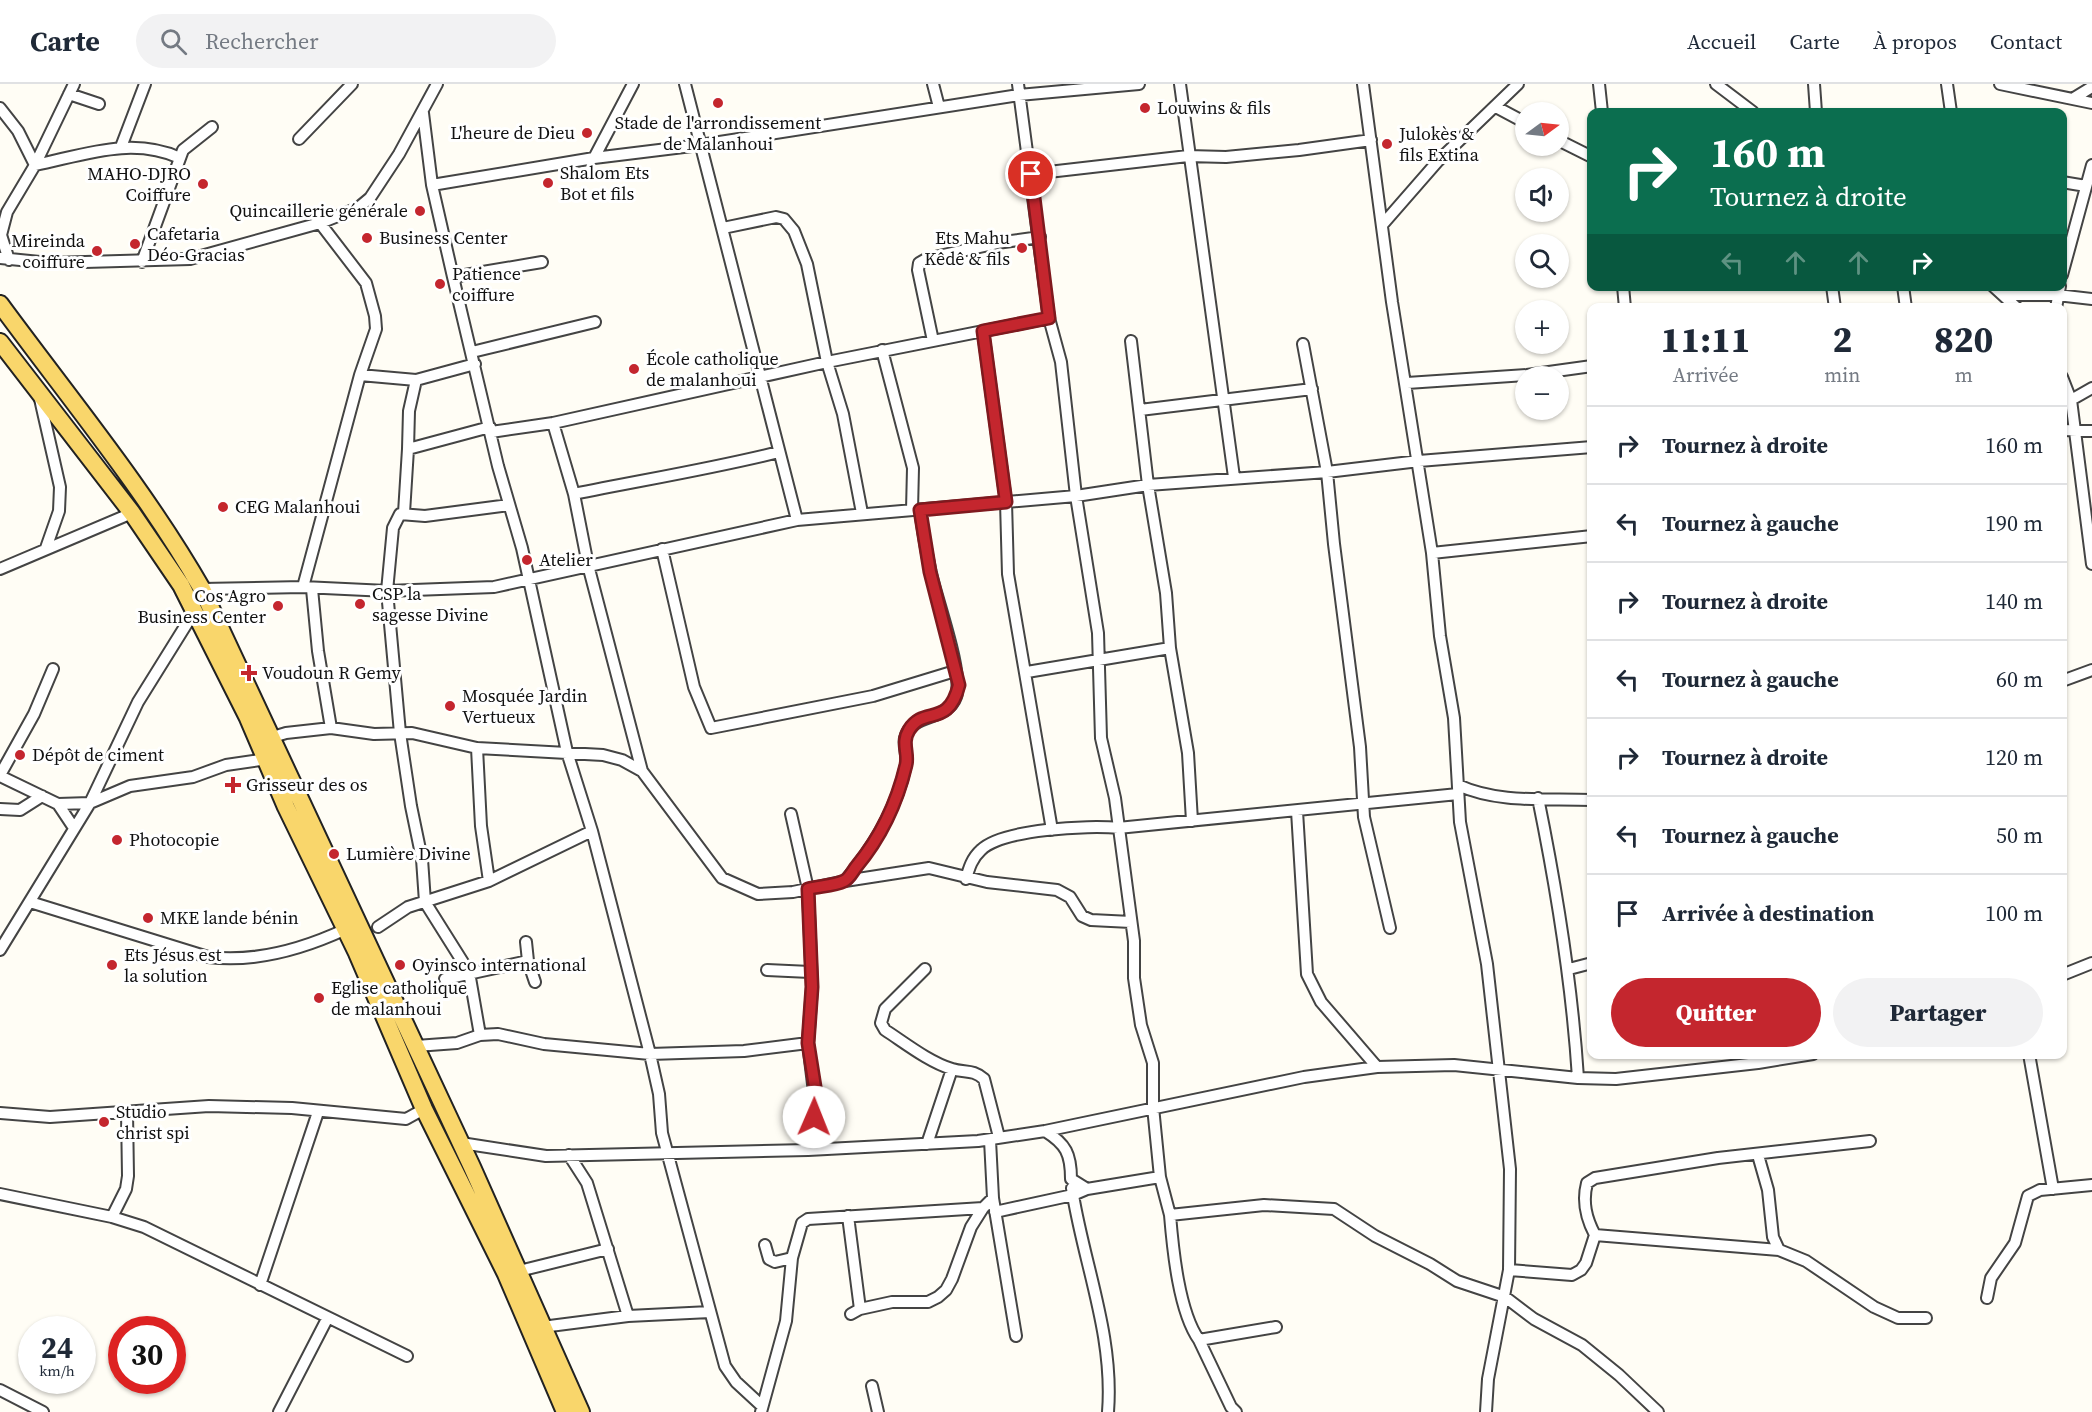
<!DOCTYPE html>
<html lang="fr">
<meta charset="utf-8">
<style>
:root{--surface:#fff;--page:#f2f2f3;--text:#1f2937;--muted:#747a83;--line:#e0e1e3;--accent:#c4262e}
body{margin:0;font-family:"Source Serif 4",serif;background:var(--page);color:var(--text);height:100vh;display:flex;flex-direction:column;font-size:22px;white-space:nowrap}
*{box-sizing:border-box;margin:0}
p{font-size:20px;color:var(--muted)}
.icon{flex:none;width:33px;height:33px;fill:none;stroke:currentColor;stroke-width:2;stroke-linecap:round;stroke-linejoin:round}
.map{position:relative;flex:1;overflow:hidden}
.sheet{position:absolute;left:1587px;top:219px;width:480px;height:756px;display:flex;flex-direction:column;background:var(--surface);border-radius:12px;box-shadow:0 2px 4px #0004}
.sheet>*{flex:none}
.banner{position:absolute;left:1587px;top:24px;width:480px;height:183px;border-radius:12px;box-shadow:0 2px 4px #0004;background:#0b6e4f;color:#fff;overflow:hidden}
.needle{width:39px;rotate:75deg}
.controls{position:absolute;left:1515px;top:18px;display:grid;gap:12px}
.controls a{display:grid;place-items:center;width:54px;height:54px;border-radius:50%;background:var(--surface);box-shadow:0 2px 4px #0004;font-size:30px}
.speed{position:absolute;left:18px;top:1232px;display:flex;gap:12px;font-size:30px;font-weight:700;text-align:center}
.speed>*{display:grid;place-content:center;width:78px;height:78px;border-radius:50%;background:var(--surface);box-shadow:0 2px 4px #0004;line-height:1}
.speed small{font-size:15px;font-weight:400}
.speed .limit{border:9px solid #d22;background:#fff;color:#111}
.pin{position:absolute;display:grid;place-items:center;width:51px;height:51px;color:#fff;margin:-26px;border:3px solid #fff;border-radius:50%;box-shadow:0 2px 6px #0007}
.me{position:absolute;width:66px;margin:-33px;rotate:1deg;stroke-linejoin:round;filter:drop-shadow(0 0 4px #0008)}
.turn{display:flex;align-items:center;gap:21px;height:126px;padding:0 24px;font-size:27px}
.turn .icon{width:78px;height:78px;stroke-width:2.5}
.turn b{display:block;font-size:42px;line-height:51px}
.lanes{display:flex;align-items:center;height:57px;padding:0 24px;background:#0003;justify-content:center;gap:30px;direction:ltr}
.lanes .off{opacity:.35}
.eta{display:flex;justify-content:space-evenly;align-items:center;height:102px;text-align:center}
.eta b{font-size:36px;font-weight:800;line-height:42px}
.cta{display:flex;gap:12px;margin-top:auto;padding:12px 24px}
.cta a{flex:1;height:69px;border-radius:36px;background:var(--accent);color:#fff;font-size:24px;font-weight:800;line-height:69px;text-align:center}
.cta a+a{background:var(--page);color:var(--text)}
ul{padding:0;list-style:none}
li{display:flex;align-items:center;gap:18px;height:78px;padding:0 24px;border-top:2px solid var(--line)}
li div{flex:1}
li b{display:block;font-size:22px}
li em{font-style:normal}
header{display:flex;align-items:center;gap:36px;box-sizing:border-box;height:84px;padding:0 30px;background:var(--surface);border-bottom:2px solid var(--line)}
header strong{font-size:28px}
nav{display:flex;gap:33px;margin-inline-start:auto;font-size:21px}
.search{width:420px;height:54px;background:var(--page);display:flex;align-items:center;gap:15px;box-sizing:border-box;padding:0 21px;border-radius:33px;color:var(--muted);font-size:22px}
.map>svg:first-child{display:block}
</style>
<header>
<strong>Carte</strong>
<div class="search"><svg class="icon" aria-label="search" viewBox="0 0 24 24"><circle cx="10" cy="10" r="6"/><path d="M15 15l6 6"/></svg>Rechercher</div>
<nav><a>Accueil</a><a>Carte</a><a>À propos</a><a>Contact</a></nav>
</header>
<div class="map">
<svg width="2092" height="1328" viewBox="0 0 2092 1328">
<rect width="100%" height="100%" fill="#fffdf5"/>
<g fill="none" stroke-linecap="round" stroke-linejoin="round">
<g stroke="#444" stroke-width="14">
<path id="minor" d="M685 0 797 436
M933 0 939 23
M1018 0 1049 234 1061 278 1076 412 1098 549 1101 654 1115 714 1134 857V894L1141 941 1153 979V1023L1160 1093
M1180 0 1234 393
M1363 0 1392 218 1432 469 1440 552 1454 634 1460 738 1487 880 1510 1085 1509 1186 1488 1295 1486 1328
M1599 0 1602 28
M1716 0 1753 28
M1814 0 1816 28
M1947 0 1951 28
M2000 0 2092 19
M69 10 99 20
M2074 14 2092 3
M1496 23 1526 39
M0 24 18 47 35 81C84 71 132 52 180 74
M423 29 432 101 453 193 498 382 522 464 567 668 592 747 650 970 659 1010 662 1049 725 1282 736 1298 762 1322
M299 55 352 0
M1558 56 1592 73
M121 63 145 0
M594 74 633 0
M1031 90 1188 72 1226 73 1299 66 1371 56
M2062 98 2086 102
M432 101 594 74 700 61 1019 11 1139 0
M1383 140 1438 77 1518 0
M723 144 776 133 784 135 794 147 807 180 827 278 843 330 862 429
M0 174 50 179 190 175 320 139 358 124 370 114 399 70 437 0
M9 176 1 151 7 128 35 81 74 0
M142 178 183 66 212 43
M2062 191 2092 81
M453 193 542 178
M1623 202 1625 224
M1832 202 1835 224
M1903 202 1906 224
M1993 202 2017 224
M2005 211H2057L2092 215
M2056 224 2060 202
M983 247 1006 418 1008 490 1052 746
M933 257 918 186 919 179 926 175 997 159 1040 153
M1131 257 1148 401 1166 509 1170 564 1188 669 1192 737
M1303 260 1327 388 1334 460 1360 663 1364 733 1390 844
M882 266 913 384 912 426
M472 268 595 238
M360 291 416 296
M2062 293 2071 316 2092 480
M1407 299 1527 291 1592 282
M40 315 60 403 59 427 46 464
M2071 316 2092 304
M1140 326 1312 305
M553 339 574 410 588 481 642 687
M2062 346 2092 347
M491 348 553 339 827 278 1049 234
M408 365 409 327 416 296 475 280
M574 410C642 396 711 385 779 368
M404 429 408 365 490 343
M662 465 694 603 711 644 873 612 955 587
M1432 469 1592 452
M0 485 132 429
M303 503 360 291 376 245 375 232 366 199 320 139
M202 505 303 503 387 507 494 503 797 436 1076 412 1148 401 1327 388 1419 377 1592 363
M312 505 318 567 331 644
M1027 588 1170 564
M2062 597 2092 586
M273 653 286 649 331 644 374 650 412 649 477 664 603 671 622 676 642 687 722 794 758 810 793 808 845 797 929 784 987 798 1057 806 1070 813 1082 832 1091 836 1131 838
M477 664 481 742 489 797
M0 691 34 630 53 585
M0 692 58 720 74 744
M1458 701C1499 720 1548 714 1592 716
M1538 714C1557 807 1572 899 1578 994
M58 720 90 719 130 702 193 693 226 681 267 675
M0 725 20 726 42 712
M1297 727 1307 890 1321 918 1377 983
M791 730 808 805 812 903 808 959 816 1025 808 1066
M966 795C969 784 972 774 981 766 1002 745 1089 741 1118 744L1458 710
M845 797C874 762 896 726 906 681 908 671 903 663 905 654 912 628 947 638 956 613 964 590 937 517 931 489 926 468 923 447 920 426
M30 818 208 873C256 879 303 865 346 845
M378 843 408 823 489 797 592 747
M0 866 90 719 138 618 194 528
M528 877 535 898
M925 885 885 925 881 939 885 946C905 959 929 978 952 985 965 989 973 985 984 995L999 1053
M1569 885 1592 879
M767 886 810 888
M2062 891 2092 879
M445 895 528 877 526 858
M480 951 498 950 544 960 650 970 744 967 808 959
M416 962 457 959 480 951 469 888 425 818 422 775 411 722 400 649 387 507 393 444 400 430 425 432 509 421
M2029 970 2053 1105
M0 1029 50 1033 209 1022 292 1024 406 1035 424 1025
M1045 1047C1066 1060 1071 1070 1071 1095L1087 1105 1160 1093 1170 1131 1264 1121 1334 1125 1375 1152 1430 1180 1457 1197 1505 1213 1534 1235 1582 1261 1619 1291 1658 1328
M990 1056 993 1114 1016 1252
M461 1059 546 1072 808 1066 978 1057 1045 1047 1304 993 1377 983 1454 981 1578 994 1616 995 1758 979 1813 970
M927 1060 952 985
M569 1071 587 1099 628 1232
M1758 1071 1768 1106 1773 1153 1779 1166
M1087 1105 1073 1111C1085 1183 1114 1253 1108 1328
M0 1110 112 1133 144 1143 407 1272
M995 1128 1073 1111 1072 1104
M1170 1131C1173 1167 1179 1228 1199 1256L1276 1243
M848 1132 860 1225 851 1230
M112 1133 126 1105 128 1092 127 1028
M1595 1151 1779 1166 1806 1177 1874 1223 1898 1234H1926
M792 1174 802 1139 808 1135 983 1124 993 1114
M1509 1186 1572 1191 1581 1186 1586 1179 1595 1151C1586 1134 1582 1118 1587 1099L1595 1094 1718 1074 1870 1057
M519 1187 608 1165
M260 1201 318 1028
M1987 1214 1991 1194 2015 1159 2028 1112 2040 1106 2092 1101
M860 1225 892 1218H928L938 1213 946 1206 952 1195 971 1143 983 1124
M542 1243 628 1232 710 1228
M1199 1256 1231 1323 1236 1328
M872 1302 878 1328
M0 1306 43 1328
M279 1328 327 1235
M761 1328 786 1237 792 1174 775 1178 769 1175 765 1161"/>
</g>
<g stroke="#222" stroke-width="20">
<path id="primary" d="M0 220C69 314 144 404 202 505L472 1083 581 1328
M0 258 132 429 181 501 248 634 286 723 357 869 424 1025 506 1190 565 1328"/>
</g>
<use href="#minor" stroke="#fff" stroke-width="10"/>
<use href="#primary" stroke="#f9d66b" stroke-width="16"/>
</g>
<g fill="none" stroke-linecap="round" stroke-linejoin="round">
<g stroke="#7f191e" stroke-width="15">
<path id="route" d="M814 1033 815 1003 808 959 812 903 808 805C819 802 834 802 844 797 849 795 853 787 856 783 881 753 897 719 906 681 909 669 901 659 909 646 924 621 948 645 959 601L930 488 920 426 1006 418 983 247 1049 234 1031 90"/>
</g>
<use href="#route" stroke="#c4262e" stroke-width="10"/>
</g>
<g fill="#c4262e" stroke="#fff" stroke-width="2">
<circle cx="718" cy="19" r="6"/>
<circle cx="1145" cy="24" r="6"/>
<circle cx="587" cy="49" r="6"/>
<circle cx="1387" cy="60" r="6"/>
<circle cx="548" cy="99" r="6"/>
<circle cx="203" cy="100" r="6"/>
<circle cx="420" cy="127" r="6"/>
<circle cx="367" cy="154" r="6"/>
<circle cx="135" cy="160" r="6"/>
<circle cx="1022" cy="164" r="6"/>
<circle cx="97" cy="167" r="6"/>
<circle cx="440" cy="200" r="6"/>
<circle cx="634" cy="285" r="6"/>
<circle cx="223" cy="423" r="6"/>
<circle cx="527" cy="476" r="6"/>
<circle cx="360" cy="520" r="6"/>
<circle cx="278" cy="522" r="6"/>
<path d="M246 580h6v6h6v6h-6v6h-6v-6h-6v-6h6z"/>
<circle cx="450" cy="622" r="6"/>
<circle cx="20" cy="671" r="6"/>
<path d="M230 692h6v6h6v6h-6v6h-6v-6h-6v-6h6z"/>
<circle cx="117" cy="756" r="6"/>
<circle cx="334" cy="770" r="6"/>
<circle cx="148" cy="834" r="6"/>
<circle cx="112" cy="881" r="6"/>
<circle cx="400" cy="881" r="6"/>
<circle cx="319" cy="914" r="6"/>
<circle cx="104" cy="1038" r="6"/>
</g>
<g text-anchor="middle" stroke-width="6" stroke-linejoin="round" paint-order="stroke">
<g font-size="18" fill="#111" stroke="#fff" text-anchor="start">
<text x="1157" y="30">Louwins &amp; fils</text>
<text x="718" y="45" text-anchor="middle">Stade de l'arrondissement<tspan x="718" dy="21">de Malanhoui</tspan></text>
<text x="575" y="55" text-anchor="end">L'heure de Dieu</text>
<text x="1399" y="56">Julokès &amp;<tspan x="1399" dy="21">fils Extina</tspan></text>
<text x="560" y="95">Shalom Ets<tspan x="560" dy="21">Bot et fils</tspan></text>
<text x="191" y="96" text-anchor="end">MAHO-DJRO<tspan x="191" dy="21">Coiffure</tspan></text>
<text x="408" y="133" text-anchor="end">Quincaillerie générale</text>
<text x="147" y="156">Cafetaria<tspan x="147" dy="21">Déo-Gracias</tspan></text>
<text x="379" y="160">Business Center</text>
<text x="1010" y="160" text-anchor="end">Ets Mahu<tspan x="1010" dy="21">Kêdê &amp; fils</tspan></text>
<text x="85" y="163" text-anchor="end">Mireinda<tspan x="85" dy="21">coiffure</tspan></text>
<text x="452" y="196">Patience<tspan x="452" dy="21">coiffure</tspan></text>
<text x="646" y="281">École catholique<tspan x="646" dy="21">de malanhoui</tspan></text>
<text x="235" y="429">CEG Malanhoui</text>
<text x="539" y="482">Atelier</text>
<text x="372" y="516">CSP la<tspan x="372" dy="21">sagesse Divine</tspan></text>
<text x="266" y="518" text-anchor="end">Cos Agro<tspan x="266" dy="21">Business Center</tspan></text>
<text x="262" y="595">Voudoun R Gemy</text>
<text x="462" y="618">Mosquée Jardin<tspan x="462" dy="21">Vertueux</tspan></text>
<text x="32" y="677">Dépôt de ciment</text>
<text x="246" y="707">Grisseur des os</text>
<text x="129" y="762">Photocopie</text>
<text x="346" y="776">Lumière Divine</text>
<text x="160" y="840">MKE lande bénin</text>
<text x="124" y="877">Ets Jésus est<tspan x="124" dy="21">la solution</tspan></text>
<text x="412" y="887">Oyinsco international</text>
<text x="331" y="910">Eglise catholique<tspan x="331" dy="21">de malanhoui</tspan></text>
<text x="116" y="1034">Studio<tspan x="116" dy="21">christ spi</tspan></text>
</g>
</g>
</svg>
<div class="controls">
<a><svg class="needle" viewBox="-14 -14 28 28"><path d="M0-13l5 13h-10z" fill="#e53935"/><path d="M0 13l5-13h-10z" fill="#747a83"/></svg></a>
<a><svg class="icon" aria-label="sound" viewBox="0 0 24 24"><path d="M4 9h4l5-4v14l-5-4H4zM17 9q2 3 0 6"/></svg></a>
<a><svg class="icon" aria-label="search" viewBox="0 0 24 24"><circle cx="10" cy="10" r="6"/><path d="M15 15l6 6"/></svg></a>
<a>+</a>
<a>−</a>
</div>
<div class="speed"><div>24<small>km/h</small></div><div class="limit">30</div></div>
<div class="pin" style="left:1031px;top:90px;background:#d93025"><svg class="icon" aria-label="arrive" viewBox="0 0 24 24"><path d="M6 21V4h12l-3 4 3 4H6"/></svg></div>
<svg class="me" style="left:814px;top:1033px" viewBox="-20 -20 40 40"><circle r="19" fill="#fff"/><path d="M0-13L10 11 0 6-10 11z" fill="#c4262e"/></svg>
<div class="banner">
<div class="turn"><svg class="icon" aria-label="right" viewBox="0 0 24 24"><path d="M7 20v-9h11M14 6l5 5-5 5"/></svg><div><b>160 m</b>Tournez à droite</div></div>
<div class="lanes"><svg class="icon off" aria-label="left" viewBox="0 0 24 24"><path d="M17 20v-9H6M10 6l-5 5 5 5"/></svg><svg class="icon off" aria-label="ahead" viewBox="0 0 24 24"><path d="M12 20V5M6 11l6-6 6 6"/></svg><svg class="icon off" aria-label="ahead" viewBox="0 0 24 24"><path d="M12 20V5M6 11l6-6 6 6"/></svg><svg class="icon" aria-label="right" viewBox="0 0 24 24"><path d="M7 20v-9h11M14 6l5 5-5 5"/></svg></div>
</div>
<section class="sheet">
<div class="eta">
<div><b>11:11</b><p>Arrivée</p></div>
<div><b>2</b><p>min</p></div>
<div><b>820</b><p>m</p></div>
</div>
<ul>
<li><svg class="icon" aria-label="right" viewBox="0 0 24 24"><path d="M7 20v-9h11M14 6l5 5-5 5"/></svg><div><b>Tournez à droite</b></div><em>160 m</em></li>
<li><svg class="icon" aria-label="left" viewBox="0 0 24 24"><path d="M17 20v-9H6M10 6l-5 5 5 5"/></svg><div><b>Tournez à gauche</b></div><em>190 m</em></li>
<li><svg class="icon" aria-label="right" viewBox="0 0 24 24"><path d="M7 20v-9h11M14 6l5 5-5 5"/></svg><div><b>Tournez à droite</b></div><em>140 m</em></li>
<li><svg class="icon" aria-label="left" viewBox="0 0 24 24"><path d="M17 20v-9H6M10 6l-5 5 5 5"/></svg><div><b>Tournez à gauche</b></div><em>60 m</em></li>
<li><svg class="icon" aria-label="right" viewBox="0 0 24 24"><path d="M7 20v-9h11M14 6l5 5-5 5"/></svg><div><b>Tournez à droite</b></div><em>120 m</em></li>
<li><svg class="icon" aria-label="left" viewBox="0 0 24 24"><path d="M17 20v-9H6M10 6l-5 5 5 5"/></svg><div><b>Tournez à gauche</b></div><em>50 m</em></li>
<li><svg class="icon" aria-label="arrive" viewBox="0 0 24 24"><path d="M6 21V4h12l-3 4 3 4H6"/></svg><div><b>Arrivée à destination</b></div><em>100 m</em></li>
</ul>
<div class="cta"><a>Quitter</a><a>Partager</a></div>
</section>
</div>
